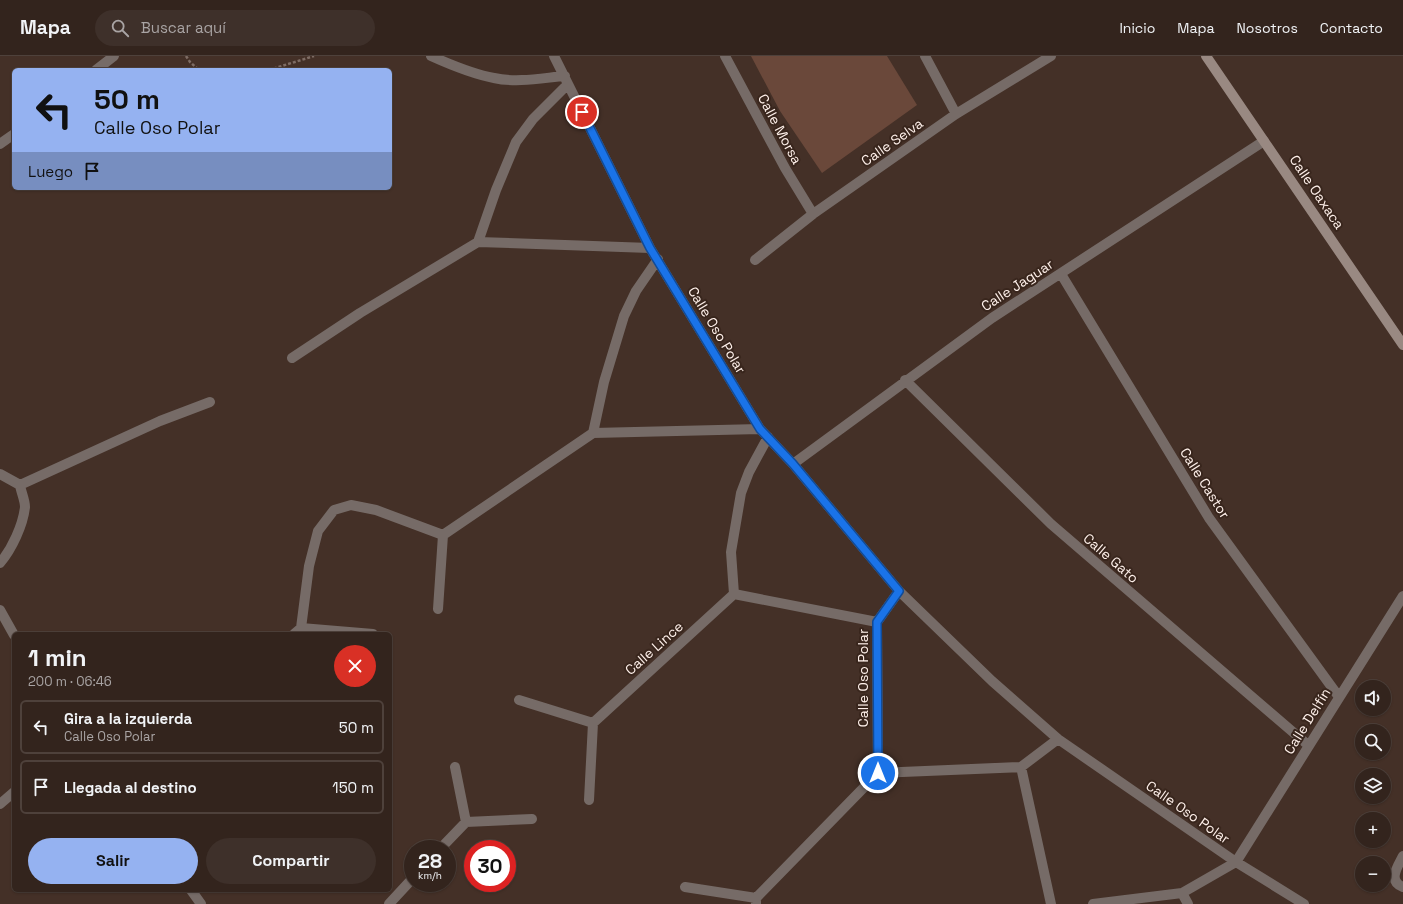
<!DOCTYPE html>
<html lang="es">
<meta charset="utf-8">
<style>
:root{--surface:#33241d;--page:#3e302a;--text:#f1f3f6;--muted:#a9a4a4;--line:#4e413b;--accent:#95b2f1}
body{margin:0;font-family:"Space Grotesk",sans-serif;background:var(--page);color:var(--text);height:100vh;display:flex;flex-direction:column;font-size:15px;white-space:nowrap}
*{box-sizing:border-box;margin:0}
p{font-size:13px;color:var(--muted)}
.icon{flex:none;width:22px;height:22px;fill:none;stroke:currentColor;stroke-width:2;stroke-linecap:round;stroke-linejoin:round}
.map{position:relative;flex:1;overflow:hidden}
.sheet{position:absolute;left:12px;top:576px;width:380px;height:260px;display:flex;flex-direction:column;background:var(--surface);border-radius:6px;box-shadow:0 1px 3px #0004,0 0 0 1px var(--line)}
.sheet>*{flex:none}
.hud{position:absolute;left:12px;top:12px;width:380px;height:122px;border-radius:6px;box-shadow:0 1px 3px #0004,0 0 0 1px var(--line);background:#95b2f1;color:#111;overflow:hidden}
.buttons{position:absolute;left:1355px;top:624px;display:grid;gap:8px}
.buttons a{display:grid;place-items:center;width:36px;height:36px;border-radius:50%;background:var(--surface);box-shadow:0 1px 3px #0004,0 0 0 1px var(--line);font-size:20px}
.speed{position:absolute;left:404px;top:784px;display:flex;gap:8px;font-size:20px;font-weight:700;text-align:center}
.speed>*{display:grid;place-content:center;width:52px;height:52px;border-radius:50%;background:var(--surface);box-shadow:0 1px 3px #0004,0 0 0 1px var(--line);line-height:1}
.speed small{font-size:10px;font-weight:400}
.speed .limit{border:6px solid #d22;background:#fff;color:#111}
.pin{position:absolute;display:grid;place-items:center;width:34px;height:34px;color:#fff;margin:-17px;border:2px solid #fff;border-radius:50%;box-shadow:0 1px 4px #0007}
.me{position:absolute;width:44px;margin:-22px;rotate:0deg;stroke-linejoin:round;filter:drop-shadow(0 0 3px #0008)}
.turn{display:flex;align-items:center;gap:14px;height:84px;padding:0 16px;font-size:18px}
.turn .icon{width:52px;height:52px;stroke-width:2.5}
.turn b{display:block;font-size:28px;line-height:34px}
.then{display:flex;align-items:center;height:38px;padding:0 16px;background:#0003;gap:8px;font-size:15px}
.round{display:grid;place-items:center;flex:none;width:42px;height:42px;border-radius:21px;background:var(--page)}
.head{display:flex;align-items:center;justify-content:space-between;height:68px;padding:0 16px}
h1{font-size:24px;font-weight:800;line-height:30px}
.primary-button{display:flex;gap:8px;margin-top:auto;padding:8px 16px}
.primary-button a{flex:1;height:46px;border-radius:24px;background:var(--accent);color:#111;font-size:16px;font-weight:800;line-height:46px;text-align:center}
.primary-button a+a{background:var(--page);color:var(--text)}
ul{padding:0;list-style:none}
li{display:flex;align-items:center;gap:12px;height:54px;margin:0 8px 6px;padding:0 8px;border:2px solid var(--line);border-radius:6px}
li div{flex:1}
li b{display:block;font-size:15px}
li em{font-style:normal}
header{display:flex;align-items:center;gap:24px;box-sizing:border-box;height:56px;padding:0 20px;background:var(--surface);border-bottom:1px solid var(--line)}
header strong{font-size:19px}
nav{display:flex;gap:22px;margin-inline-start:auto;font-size:14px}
.search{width:280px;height:36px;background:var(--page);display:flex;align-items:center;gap:10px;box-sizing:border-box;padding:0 14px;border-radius:22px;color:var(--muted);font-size:15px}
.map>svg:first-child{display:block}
</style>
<header>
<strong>Mapa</strong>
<div class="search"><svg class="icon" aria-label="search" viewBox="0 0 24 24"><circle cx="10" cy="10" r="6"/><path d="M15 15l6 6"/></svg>Buscar aquí</div>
<nav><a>Inicio</a><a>Mapa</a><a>Nosotros</a><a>Contacto</a></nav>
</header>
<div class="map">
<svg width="1403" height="848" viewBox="0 0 1403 848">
<rect width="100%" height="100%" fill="#443027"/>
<path fill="#6a483a" d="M751 0H887L917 49 822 117 780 55Z"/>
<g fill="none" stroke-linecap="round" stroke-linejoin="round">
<path stroke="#7e6c64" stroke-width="2.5" stroke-dasharray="3 2" stroke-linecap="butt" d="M186 0 190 6 199 14
M269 14 314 0"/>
<path stroke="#766b67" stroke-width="10" d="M1403 800C1398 810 1387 825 1403 831"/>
<path stroke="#766b67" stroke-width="10" d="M431 0C451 9 472 18 494 22 517 27 542 22 565 20
M554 0 650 192 760 373 793 408 899 535 992 625 1058 683 1236 806 1304 848
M725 0 785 112 813 158
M925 0 956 58
M96 14 114 0
M0 88 14 78
M478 186 496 134 516 86 533 63 568 28
M755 204 813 158 956 58 1051 0
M1061 218 1209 462 1339 641
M292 302 360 257 478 186 650 192
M905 324 1051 468 1308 689
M593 377 604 326 624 260 636 235 658 203
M793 408 992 262 1264 85
M0 418 20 429C21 436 25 444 25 451 23 469 12 493 0 507
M20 429 160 365 210 346
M443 479 593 377 760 373
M734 538 731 496 741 437 749 416 768 381
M734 538 877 566
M438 553 443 479
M0 554 14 579
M301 572 309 510 318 475 334 454 351 449 376 454 443 479
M294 578 301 572 373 578
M519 644 593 667
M455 711 466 766
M1021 711 1051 848
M878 717 877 566 899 535
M589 744 593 667 734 538
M0 748 14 736
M440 793 466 766 532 763
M685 831 756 842
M191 834 201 848
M1182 837 1188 848
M389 848 413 822
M756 848V842L878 717 1021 711 1058 683
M1093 848 1182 837 1236 806 1403 540"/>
<path stroke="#998982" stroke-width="10" d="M1206 0 1403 289"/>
</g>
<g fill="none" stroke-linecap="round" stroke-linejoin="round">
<g stroke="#114b97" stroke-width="10">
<path id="route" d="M582 56 650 192 760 373 793 408 899 535 877 566 878 717"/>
</g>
<use href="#route" stroke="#1a73e8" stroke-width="7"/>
</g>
<g text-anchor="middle" stroke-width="4" stroke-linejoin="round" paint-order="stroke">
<g font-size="14" fill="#fff1eb" stroke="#39261d">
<text transform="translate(780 73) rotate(62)" y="5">Calle Morsa</text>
<text transform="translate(892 86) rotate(-35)" y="5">Calle Selva</text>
<text transform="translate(1317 136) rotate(56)" y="5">Calle Oaxaca</text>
<text transform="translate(1017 229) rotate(-33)" y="5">Calle Jaguar</text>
<text transform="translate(717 274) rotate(59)" y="5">Calle Oso Polar</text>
<text transform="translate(1205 427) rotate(58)" y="5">Calle Castor</text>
<text transform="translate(1111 502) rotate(41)" y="5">Calle Gato</text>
<text transform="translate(654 592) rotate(-42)" y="5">Calle Lince</text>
<text transform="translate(863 622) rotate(-90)" y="5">Calle Oso Polar</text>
<text transform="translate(1307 665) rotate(-58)" y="5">Calle Delfín</text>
<text transform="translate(1188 756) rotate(35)" y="5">Calle Oso Polar</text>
</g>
</g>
</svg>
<div class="buttons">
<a><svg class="icon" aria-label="sound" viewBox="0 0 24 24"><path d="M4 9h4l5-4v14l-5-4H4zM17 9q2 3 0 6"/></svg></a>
<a><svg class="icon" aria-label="search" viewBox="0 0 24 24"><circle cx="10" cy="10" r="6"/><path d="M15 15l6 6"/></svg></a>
<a><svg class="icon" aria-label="layers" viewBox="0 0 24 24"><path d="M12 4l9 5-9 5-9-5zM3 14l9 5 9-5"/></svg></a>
<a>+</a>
<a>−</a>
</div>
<div class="speed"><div>28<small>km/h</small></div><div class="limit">30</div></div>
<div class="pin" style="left:582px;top:56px;background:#d93025"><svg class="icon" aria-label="arrive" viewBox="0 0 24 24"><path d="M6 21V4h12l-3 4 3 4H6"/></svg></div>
<svg class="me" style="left:878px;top:717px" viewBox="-20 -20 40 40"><circle r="17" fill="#1a73e8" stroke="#fff" stroke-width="3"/><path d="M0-11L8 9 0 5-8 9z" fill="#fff"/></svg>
<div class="hud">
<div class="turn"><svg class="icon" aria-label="left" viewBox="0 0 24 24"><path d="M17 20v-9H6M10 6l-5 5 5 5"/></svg><div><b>50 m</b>Calle Oso Polar</div></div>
<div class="then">Luego<svg class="icon" aria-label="arrive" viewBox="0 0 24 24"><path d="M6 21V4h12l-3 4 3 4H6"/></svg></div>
</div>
<section class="sheet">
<div class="head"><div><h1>1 min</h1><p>200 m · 06:46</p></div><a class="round" style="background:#d93025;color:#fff"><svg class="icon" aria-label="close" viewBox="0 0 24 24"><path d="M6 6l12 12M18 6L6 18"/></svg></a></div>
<ul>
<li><svg class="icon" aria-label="left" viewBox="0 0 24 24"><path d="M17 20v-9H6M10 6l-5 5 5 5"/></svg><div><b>Gira a la izquierda</b><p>Calle Oso Polar</p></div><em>50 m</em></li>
<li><svg class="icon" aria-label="arrive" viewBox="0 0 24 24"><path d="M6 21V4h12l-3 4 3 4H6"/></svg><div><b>Llegada al destino</b></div><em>150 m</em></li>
</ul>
<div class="primary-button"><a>Salir</a><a>Compartir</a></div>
</section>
</div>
